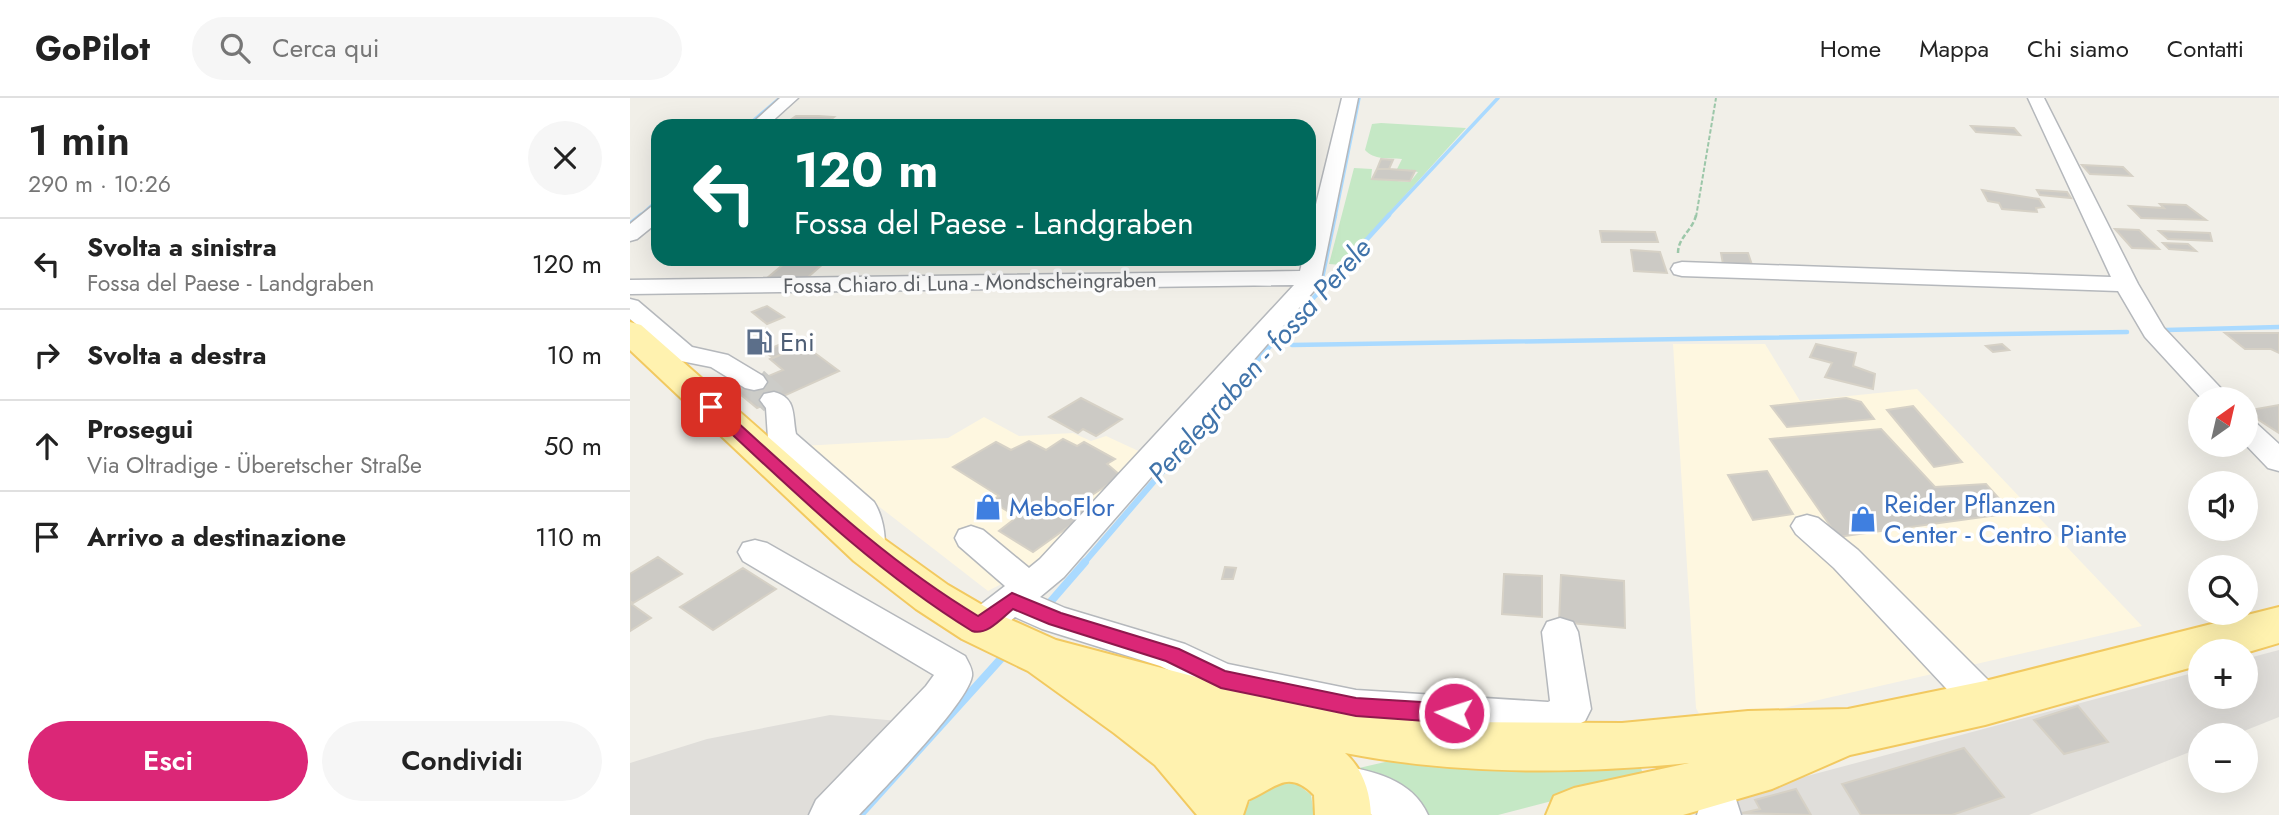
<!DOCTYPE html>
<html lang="it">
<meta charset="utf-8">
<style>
:root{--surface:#fff;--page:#f6f6f6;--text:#222;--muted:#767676;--line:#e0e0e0;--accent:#db2777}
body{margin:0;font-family:Jost,sans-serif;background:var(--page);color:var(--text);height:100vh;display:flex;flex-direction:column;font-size:26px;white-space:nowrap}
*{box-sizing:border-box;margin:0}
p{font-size:23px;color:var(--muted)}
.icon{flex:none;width:38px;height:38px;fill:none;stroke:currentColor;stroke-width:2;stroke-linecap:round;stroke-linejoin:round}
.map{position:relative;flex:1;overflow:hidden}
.side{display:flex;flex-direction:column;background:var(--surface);width:630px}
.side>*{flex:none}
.top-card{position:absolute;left:21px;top:21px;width:665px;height:147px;border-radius:21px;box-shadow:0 7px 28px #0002;background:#00695c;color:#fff;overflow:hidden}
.needle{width:46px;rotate:34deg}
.controls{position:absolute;left:1558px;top:289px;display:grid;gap:14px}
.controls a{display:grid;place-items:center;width:70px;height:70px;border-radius:50%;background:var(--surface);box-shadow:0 7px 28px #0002;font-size:35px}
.pin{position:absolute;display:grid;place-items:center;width:60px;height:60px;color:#fff;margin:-30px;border-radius:14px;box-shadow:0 4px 10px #0006}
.me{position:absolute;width:77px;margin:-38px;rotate:274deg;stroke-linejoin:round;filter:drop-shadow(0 0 5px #0008)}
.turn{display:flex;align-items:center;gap:24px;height:147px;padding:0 28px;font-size:32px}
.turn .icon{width:91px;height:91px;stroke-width:2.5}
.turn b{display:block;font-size:49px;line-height:60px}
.round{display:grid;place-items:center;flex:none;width:74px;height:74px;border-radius:37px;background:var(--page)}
.overview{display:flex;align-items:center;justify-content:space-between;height:119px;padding:0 28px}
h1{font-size:42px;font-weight:600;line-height:52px}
.cta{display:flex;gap:14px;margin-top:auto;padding:14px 28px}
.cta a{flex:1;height:80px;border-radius:42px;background:var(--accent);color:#fff;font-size:28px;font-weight:600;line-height:80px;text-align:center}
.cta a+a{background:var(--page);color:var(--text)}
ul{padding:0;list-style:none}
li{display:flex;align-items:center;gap:21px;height:91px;padding:0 28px;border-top:2px solid var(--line)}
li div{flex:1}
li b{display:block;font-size:26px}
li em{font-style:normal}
header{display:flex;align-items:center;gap:42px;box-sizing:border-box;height:98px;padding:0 35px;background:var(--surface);border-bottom:2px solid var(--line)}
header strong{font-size:33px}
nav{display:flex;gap:38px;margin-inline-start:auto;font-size:24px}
.search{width:490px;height:63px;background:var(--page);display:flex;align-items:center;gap:18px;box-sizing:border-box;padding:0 24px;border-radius:38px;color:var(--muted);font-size:26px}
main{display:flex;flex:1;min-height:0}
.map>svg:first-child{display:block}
</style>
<header>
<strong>GoPilot</strong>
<div class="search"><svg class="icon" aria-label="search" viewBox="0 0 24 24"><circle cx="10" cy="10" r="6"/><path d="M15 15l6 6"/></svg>Cerca qui</div>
<nav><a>Home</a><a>Mappa</a><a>Chi siamo</a><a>Contatti</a></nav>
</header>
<main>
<section class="side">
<div class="overview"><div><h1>1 min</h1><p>290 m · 10:26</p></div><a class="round"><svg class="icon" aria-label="close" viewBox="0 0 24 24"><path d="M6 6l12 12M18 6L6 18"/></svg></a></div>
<ul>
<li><svg class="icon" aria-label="left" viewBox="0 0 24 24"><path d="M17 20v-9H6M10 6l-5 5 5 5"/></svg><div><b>Svolta a sinistra</b><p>Fossa del Paese - Landgraben</p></div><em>120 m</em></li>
<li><svg class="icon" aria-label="right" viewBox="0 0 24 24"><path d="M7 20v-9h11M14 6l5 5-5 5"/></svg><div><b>Svolta a destra</b></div><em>10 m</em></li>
<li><svg class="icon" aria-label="ahead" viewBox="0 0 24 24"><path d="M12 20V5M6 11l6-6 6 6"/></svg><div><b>Prosegui</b><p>Via Oltradige - Überetscher Straße</p></div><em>50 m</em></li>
<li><svg class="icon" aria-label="arrive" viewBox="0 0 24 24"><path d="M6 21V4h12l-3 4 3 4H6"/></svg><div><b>Arrivo a destinazione</b></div><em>110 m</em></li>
</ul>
<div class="cta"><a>Esci</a><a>Condividi</a></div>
</section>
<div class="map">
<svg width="1649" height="717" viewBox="0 0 1649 717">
<rect width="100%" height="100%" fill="#f1efe8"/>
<path fill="#fef7e0" d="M1043 246H1135L1170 303 1287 291 1512 528 1075 628 1066 610Z
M354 319 389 338 443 335 461 343 476 338 515 356 419 461 358 493 171 348 318 340Z"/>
<path fill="#e0deda" d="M1649 552V619L1604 637H1570V650L1399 717H1102L1110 696 1570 573V598H1615V561Z
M200 617 280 624 191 717H0V665L77 641Z"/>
<path fill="#c5e8c5" d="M751 25 836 30 712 167 699 166 724 70 742 71 741 81 780 84 788 74 767 71 772 61C758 60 744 62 735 52L742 26Z
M804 663 1010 667 1014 679 868 717H790L754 680 729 670 755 664Z
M654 683 665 684 681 697 684 717H613L623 697Z"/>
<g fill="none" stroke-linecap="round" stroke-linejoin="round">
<path stroke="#aadaff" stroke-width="3.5" d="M117 28 150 0
M9 119 28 102
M705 119 729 0
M757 119 868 0"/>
<path stroke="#aadaff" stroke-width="4.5" d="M0 126 11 117
M690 190 705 117
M1536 232 1649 229
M662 247 1497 234
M621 270C666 218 713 168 759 117"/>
<path stroke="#aadaff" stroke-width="6" d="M453 466 622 269"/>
<path stroke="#aadaff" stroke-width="8" d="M416 509 455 464
M230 717 377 554"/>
</g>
<path fill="#cccac5" stroke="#d6d1c6" stroke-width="2" d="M166 18H189L204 19 192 28 153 27Z
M1341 28 1384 30 1390 37 1346 34Z
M751 61 763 62 759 71H747Z
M1452 67 1493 69 1502 78 1460 76Z
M747 71H759L785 73 780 83 742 81Z
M1352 92 1409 101 1414 109 1406 110 1407 114 1372 111 1369 105 1358 103Z
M1407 92 1437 94 1441 100 1410 97Z
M1530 106 1556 107 1576 122 1511 120 1499 108 1534 110Z
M1485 131 1509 132 1529 151 1502 150Z
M970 133 1025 134 1028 144H972Z
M1529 133 1580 135 1582 143 1538 141Z
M1533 145 1558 146 1566 153 1539 151Z
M1001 152 1030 154 1037 175 1004 173Z
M1091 155H1118L1122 167 1093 166Z
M155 165H194L177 180 136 181Z
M137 208 154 219 137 226 122 214Z
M1595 235H1649V255L1641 251H1615Z
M166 240 174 247 143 260 134 253Z
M1186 246 1226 255 1223 268 1245 276 1243 291 1195 279 1202 265 1180 259Z
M1372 246 1379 252 1363 254 1356 248Z
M174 247 209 273 127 310 105 292 153 272 140 261Z
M451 300 492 321 466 338 453 331 448 335 419 319Z
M1216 300 1231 304 1244 321 1157 329 1141 308Z
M1649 307V335L1615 313Z
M1283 308 1332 364 1304 369 1257 312Z
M1251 331 1305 389 1356 386 1382 415 1208 439 1140 341Z
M433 341 447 348 454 344 485 361 477 366 491 378 453 403 466 409 403 454 369 433 387 419 361 403 369 398 323 369 366 344 381 352 399 343 416 352Z
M1137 373 1163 416 1123 422 1098 377Z
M28 459 52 476 3 505 0 503V476Z
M595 469 606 470 603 481H592Z
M113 470 146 491 83 532 50 509Z
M874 476 912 478V519L872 516Z
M931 477 994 483 995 530 929 524Z
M0 505 21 520 0 533Z
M1448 608 1478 644 1434 656 1404 622Z
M1334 650 1374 699 1322 717H1231L1212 686Z
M1166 691 1181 717 1112 715 1130 711 1125 702Z"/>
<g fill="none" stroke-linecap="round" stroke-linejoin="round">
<path stroke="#ccccc8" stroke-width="30" stroke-dasharray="30 15" stroke-linecap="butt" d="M124 284 144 302"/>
<g stroke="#b5b8bc" stroke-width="3">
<path id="minor" d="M150 0H168L137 28H119Z
M712 0H728L690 186 434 479 410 499 435 510 555 546 598 566 726 592 918 604 920 603 912 534 917 524 930 520 943 524 948 534 961 611 955 623 923 639 726 626 591 597 530 568 412 531 385 519C368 533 360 546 336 538L331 528 336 518 375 488 329 448 325 440 329 432 341 428 353 432 399 470 410 461 664 187 0 196V182L670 173 673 161H679V135Z
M1398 0H1414L1508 186 1534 230 1601 301H1572L1515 239 1488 193 1052 178 1044 176 1041 171 1044 166 1052 164 1481 179Z
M28 107V124L7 141 0 143V126L21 109Z
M0 201 8 203 62 249 98 257 133 278 137 284 133 290 124 292 115 290 81 269 51 263 0 221Z
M144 294C167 300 162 317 166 336L244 404C253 418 259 446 251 461L239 464 227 461 222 452 218 416 138 340 136 310 130 302 134 296Z
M1615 321 1625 324 1649 346V373L1638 370 1615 346Z
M1177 417 1188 420 1228 452 1369 593 1375 605 1369 617 1355 622 1341 617 1204 470 1166 436 1161 428 1166 420Z
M125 442 137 445 335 558C338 564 343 571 342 578 338 605 251 693 229 717H179L186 702 296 588 304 577 113 463 108 454 113 445Z
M708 667C743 673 782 681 798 717H742L734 711 693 701 687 687 693 673Z
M1089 689 1104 695 1111 717H1067L1074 695Z"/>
</g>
<g stroke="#f2c960" stroke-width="4">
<path id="major" d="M0 224 11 227 254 441 318 487 366 515 426 542 581 583 719 610 822 624 992 625 1118 613 1218 611 1355 583 1649 509V545L1615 555 1570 553V567L1355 627 1220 657 1142 691 1053 717H916L924 698 944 690 1059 665C945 676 827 677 715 655 733 671 740 694 741 717H685L684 697C657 670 645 691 618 702L613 717H567L525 667 484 635 398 573 332 541 286 511 224 463 0 252Z"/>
</g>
<path stroke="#9cc7a9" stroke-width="2" stroke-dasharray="4.5 2" stroke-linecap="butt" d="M1066 119 1086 0"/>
<path stroke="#9cc7a9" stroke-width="2.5" stroke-dasharray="5 2.5" stroke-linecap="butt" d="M1048 155C1048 139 1063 132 1066 117"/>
<use href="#minor" fill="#fff" fill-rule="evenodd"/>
<use href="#major" fill="#fff2af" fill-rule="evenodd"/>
</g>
<path fill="#db2777" stroke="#8e194d" stroke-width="2" d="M81 305 87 306C171 381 251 460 348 518L382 495 431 515 549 551 595 573 726 600 824 606 832 609 835 615 832 622 824 625 726 618 591 590 536 563 419 526 383 511C372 520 357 538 342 533 243 472 161 391 76 312L74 309Z"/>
<defs>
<g id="fuel-bare" transform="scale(2.1)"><path d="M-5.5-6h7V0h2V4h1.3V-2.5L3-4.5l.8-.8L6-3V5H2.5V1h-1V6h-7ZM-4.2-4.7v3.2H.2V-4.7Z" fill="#5c6f8a" stroke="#fff" stroke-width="2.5" paint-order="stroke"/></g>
<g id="shop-bare" transform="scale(2.1)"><path d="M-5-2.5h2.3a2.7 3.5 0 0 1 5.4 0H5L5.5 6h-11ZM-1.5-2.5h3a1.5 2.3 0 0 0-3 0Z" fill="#3f7fe0" stroke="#fff" stroke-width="2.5" paint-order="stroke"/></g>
</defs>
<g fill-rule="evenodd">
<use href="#fuel-bare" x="129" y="244"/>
<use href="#shop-bare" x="358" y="409"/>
<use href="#shop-bare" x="1233" y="421"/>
</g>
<g text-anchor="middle" stroke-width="7" stroke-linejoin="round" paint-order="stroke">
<g font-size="21" fill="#5f6368" stroke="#fff">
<text transform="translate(340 185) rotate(-1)" y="7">Fossa Chiaro di Luna - Mondscheingraben</text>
</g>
<g font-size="26" fill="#4e5e75" stroke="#fff" text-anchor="start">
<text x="150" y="253">Eni</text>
</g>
<g font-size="26" fill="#366cbe" stroke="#fff" text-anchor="start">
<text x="1254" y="415">Reider Pflanzen<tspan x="1254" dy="30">Center - Centro Piante</tspan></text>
<text x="379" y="418">MeboFlor</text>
</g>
<g font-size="28" font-style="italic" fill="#4174aa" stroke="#fff">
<text transform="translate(629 262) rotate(-48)" y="10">Perelegraben - fossa Perele</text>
</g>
</g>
</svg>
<div class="controls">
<a><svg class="needle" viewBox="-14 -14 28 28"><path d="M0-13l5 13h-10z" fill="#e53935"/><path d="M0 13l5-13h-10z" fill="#767676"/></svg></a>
<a><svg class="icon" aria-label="sound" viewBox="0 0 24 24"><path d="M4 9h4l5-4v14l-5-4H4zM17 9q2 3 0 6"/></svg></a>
<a><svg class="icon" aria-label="search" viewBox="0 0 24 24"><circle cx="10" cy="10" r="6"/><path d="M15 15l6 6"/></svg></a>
<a>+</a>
<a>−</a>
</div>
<div class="pin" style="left:81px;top:309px;background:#d93025"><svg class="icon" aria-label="arrive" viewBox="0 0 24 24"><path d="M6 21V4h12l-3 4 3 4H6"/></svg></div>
<svg class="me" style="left:824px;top:615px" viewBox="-20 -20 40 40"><circle r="17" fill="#db2777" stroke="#fff" stroke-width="3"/><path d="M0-11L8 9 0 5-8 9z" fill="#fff"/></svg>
<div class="top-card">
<div class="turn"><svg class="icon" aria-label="left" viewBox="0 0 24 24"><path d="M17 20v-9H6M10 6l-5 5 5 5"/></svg><div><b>120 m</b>Fossa del Paese - Landgraben</div></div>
</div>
</div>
</main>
